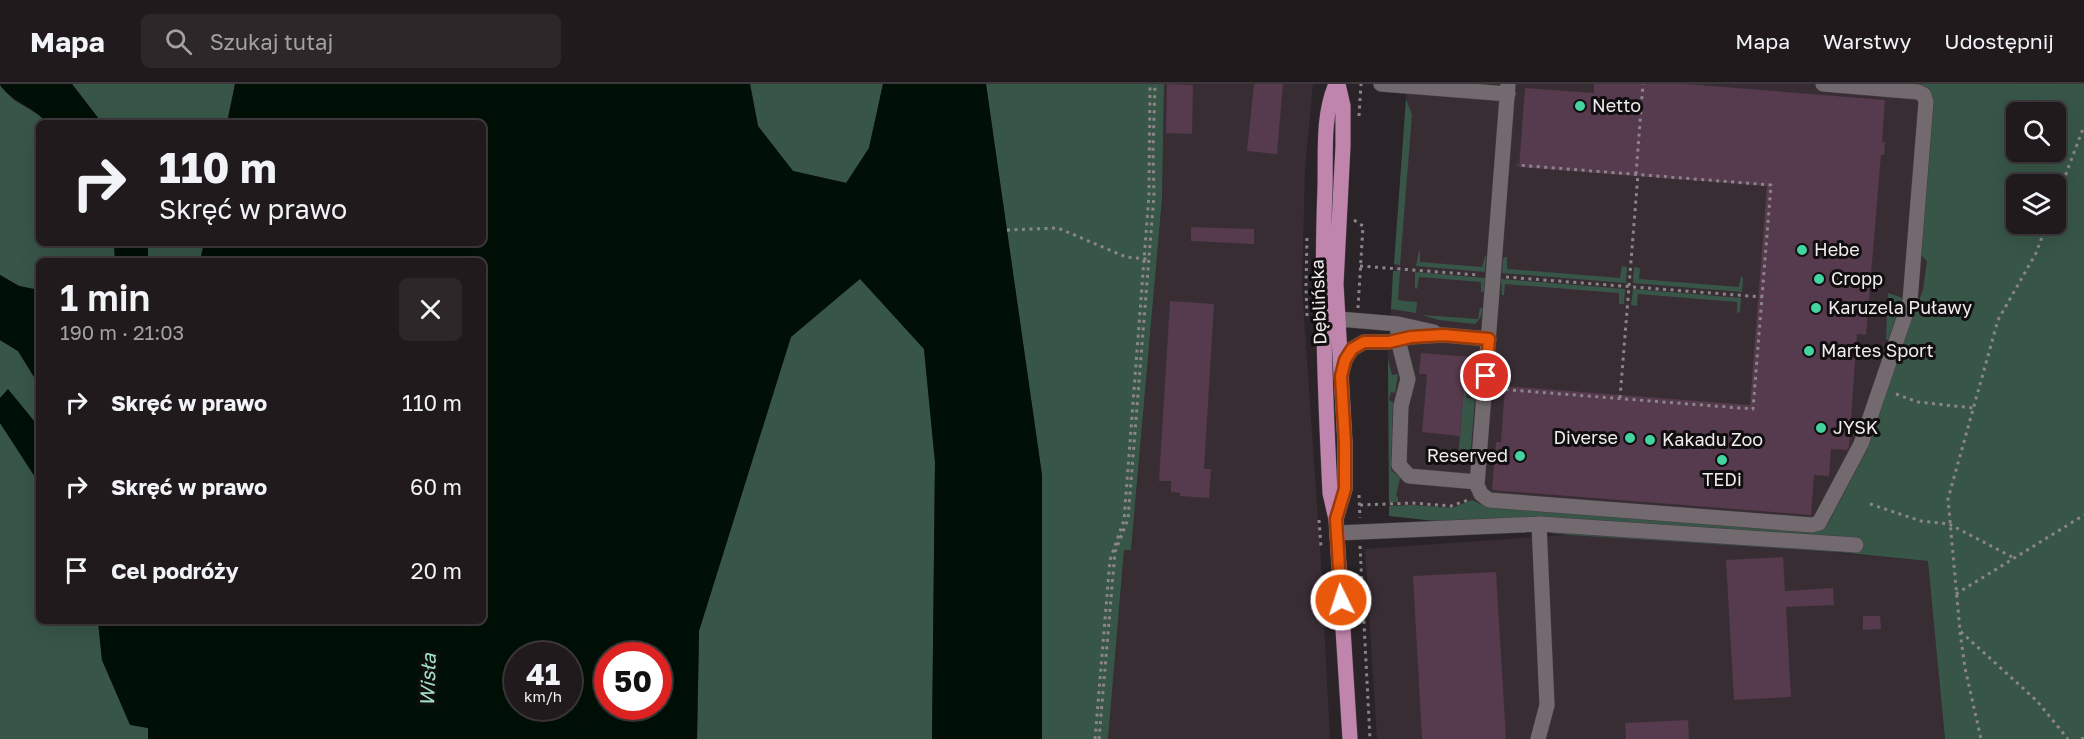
<!DOCTYPE html>
<html lang="pl">
<meta charset="utf-8">
<style>
:root{--surface:#201a1d;--page:#2d272a;--text:#f1f3f6;--muted:#a2a1a4;--line:#3d383b}
body{margin:0;font-family:"Golos Text",sans-serif;background:var(--page);color:var(--text);height:100vh;display:flex;flex-direction:column;font-size:22px;white-space:nowrap}
*{box-sizing:border-box;margin:0}
p{font-size:20px;color:var(--muted)}
.icon{flex:none;width:33px;height:33px;fill:none;stroke:currentColor;stroke-width:2;stroke-linecap:round;stroke-linejoin:round}
.map{position:relative;flex:1;overflow:hidden}
.side{position:absolute;left:36px;top:174px;width:450px;height:366px;display:flex;flex-direction:column;background:var(--surface);border-radius:9px;box-shadow:0 6px 24px #0002,0 0 0 2px var(--line)}
.side>*{flex:none}
.top-card{position:absolute;left:36px;top:36px;width:450px;height:126px;border-radius:9px;box-shadow:0 6px 24px #0002,0 0 0 2px var(--line);background:#201a1d;color:var(--text);overflow:hidden}
.buttons{position:absolute;left:2006px;top:18px;display:grid;gap:12px}
.buttons a{display:grid;place-items:center;width:60px;height:60px;border-radius:9px;background:var(--surface);box-shadow:0 6px 24px #0002,0 0 0 2px var(--line);font-size:30px}
.speed{position:absolute;left:504px;top:558px;display:flex;gap:12px;font-size:30px;font-weight:700;text-align:center}
.speed>*{display:grid;place-content:center;width:78px;height:78px;border-radius:50%;background:var(--surface);box-shadow:0 6px 24px #0002,0 0 0 2px var(--line);line-height:1}
.speed small{font-size:15px;font-weight:400}
.speed .limit{border:9px solid #d22;background:#fff;color:#111}
.pin{position:absolute;display:grid;place-items:center;width:51px;height:51px;color:#fff;margin:-26px;border:3px solid #fff;border-radius:50%;box-shadow:0 2px 6px #0007}
.me{position:absolute;width:66px;margin:-33px;rotate:356deg;stroke-linejoin:round;filter:drop-shadow(0 0 4px #0008)}
.turn{display:flex;align-items:center;gap:21px;height:126px;padding:0 24px;font-size:27px}
.turn .icon{width:78px;height:78px;stroke-width:2.5}
.turn b{display:block;font-size:42px;line-height:51px}
.round{display:grid;place-items:center;flex:none;width:63px;height:63px;border-radius:9px;background:var(--page)}
.headline{display:flex;align-items:center;justify-content:space-between;height:102px;padding:0 24px}
h1{font-size:36px;font-weight:600;line-height:45px}
ul{padding:0;list-style:none}
li{display:flex;align-items:center;gap:18px;height:84px;padding:0 24px}
li div{flex:1}
li b{display:block;font-size:22px}
li em{font-style:normal}
header{display:flex;align-items:center;gap:36px;box-sizing:border-box;height:84px;padding:0 30px;background:var(--surface);border-bottom:2px solid var(--line)}
header strong{font-size:28px}
nav{display:flex;gap:33px;margin-inline-start:auto;font-size:21px}
.search{width:420px;height:54px;background:var(--page);display:flex;align-items:center;gap:15px;box-sizing:border-box;padding:0 21px;border-radius:9px;color:var(--muted);font-size:22px}
.map>svg:first-child{display:block}
</style>
<header>
<strong>Mapa</strong>
<div class="search"><svg class="icon" aria-label="search" viewBox="0 0 24 24"><circle cx="10" cy="10" r="6"/><path d="M15 15l6 6"/></svg>Szukaj tutaj</div>
<nav><a>Mapa</a><a>Warstwy</a><a>Udostępnij</a></nav>
</header>
<div class="map">
<svg width="2084" height="655" viewBox="0 0 2084 655">
<rect width="100%" height="100%" fill="#2a2327"/>
<path fill="#392d34" d="M1164 0H1313L1305 85 1302 203 1321 479 1330 655H1108L1124 466H1131L1162 115Z
M1407 0H2023L1838 469 1929 477 1945 655H1377L1365 465 1565 451 1389 432 1388 270Z"/>
<path fill="#375648" fill-rule="evenodd" d="M72 0H235L227 39H102Z
M750 0H883L869 64 847 99 793 87 758 42Z
M986 0H1164L1162 115 1131 466H1124L1108 655H1042V392Z
M1915 0H2084V655H1945L1928 477 1837 468 1570 451 1389 432V422L1412 421 1452 424 1472 416 1482 421 1816 447 1826 443 1867 366 1916 219H1918L1923 206 1927 177 1920 170 1932 20ZM2016 28H2055V68H2016ZM2016 100H2055V140H2016Z
M0 2 14 16 42 33 46 39H39V159H114L115 177H39V206L19 202 0 191Z
M1406 15 1412 31 1400 181 1394 180Z
M148 159H204L200 177H148Z
M1419 167H1420V178L1482 183 1485 172 1486 173 1485 188 1416 182Z
M1505 173H1507V185L1620 194 1622 182 1627 183 1626 199 1502 189 1503 175Z
M1634 183 1640 184 1639 195 1739 203 1741 192 1743 194 1742 208 1633 199Z
M1393 187H1400L1398 215 1402 217 1417 218 1416 229 1391 225Z
M1415 188 1485 194 1484 207 1481 209V198L1419 193 1417 205 1415 204Z
M860 194 924 265 935 378 932 655H697L699 547 791 252Z
M1501 195 1625 205 1624 220H1619V209L1505 200 1504 211H1502Z
M1633 205 1741 214 1740 228 1737 229V218L1638 210 1637 222 1631 221Z
M1888 209 1903 214 1888 256 1886 255Z
M1480 223 1483 225C1482 232 1479 236 1475 240L1439 236 1422 231 1478 235Z
M0 256 18 267 39 301V343L8 306 0 314Z
M1388 275 1392 291 1398 290 1395 309 1391 308 1389 316 1393 318 1391 386 1400 394 1396 412 1398 413V418H1389Z
M1464 303H1467L1466 314 1475 315 1470 376 1458 375Z
M0 339 39 399V537H98L102 576 130 640 148 644V655H0Z"/>
<path fill="#001007" fill-rule="evenodd" d="M0 0H72L102 39H46C35 22 11 19 0 0Z
M235 0H750L758 42 793 87 846 99 869 64 883 0H986L1042 391V655H932L935 378 924 265 860 195 791 253 699 547 697 655H148V644L130 641 102 576 98 537H483V177H200L204 159H483V39H227ZM518 572H568V622H518ZM608 572H658V622H608Z
M114 159H148V177H115Z
M0 191 19 202 39 206V301L18 267 0 256Z
M8 305 39 343V399L0 339V314Z"/>
<path fill="#563a4d" d="M1167 0 1193 1 1192 50 1166 49Z
M1254 0H1283L1277 70 1247 67Z
M1594 0H1686L1885 16 1882 58H1885L1884 71H1881L1866 251 1857 250 1849 363 1847 366 1831 365 1829 392 1814 391 1811 431 1492 406 1496 358H1501L1505 302 1750 321 1767 102 1519 83 1525 4 1594 9Z
M1191 143 1254 145V160L1191 157Z
M1170 217 1214 220 1204 385H1211L1209 414 1180 412V409L1171 408V397H1159Z
M1421 269 1472 273 1470 294 1465 293 1460 352 1422 348 1427 290H1419Z
M1783 473 1785 507 1833 504 1834 521 1786 523 1791 613 1734 616 1726 476Z
M1496 488 1506 655H1422L1413 492Z
M1863 532H1880L1881 545 1863 546Z
M1688 636 1689 655H1626L1625 639Z"/>
<g fill="none" stroke-linecap="round" stroke-linejoin="round">
<g stroke="#433e41" stroke-width="16">
<path id="minor" d="M1381 0 1508 10
M1508 0 1477 401 1481 410 1489 416 1812 441 1819 439 1861 360 1910 217 1926 18 1924 11 1918 8 1823 0
M1327 234 1398 240 1434 248
M1398 240V256L1408 295 1401 322 1399 381 1409 392 1477 398
M1341 292 1345 276 1352 265 1364 258H1389L1411 253 1443 251 1489 255
M1337 449 1540 440 1856 461
M1538 655 1547 621 1539 440"/>
</g>
<g stroke="#433e41" stroke-width="16">
<path id="major" d="M1336 0C1322 32 1326 70 1325 104 1321 205 1325 307 1330 409L1336 435 1350 655
M1336 435 1345 405V359L1336 200 1343 62V22L1338 0"/>
</g>
<path stroke="#8b8589" stroke-width="3" stroke-dasharray="3 4.5" stroke-linecap="butt" d="M1359 32 1361 0
M1636 90 1643 0
M2055 119 2084 42
M1354 136 1363 142 1358 224
M2047 140 2036 169 1998 236 1948 415 1960 547 2037 617 2068 655
M1007 146 1058 144 1126 173 1147 175
M1360 182 1479 191
M1506 193 1762 213
M1307 232 1306 204 1307 151
M1498 305 1753 325 1771 101 1517 81
M1896 310 1918 318 1973 324
M1620 314 1638 90
M1359 411 1360 434
M1870 420 1921 437 1949 440 2014 474
M1360 421 1412 419 1451 422 1468 416
M1319 436 1321 462
M1360 462 1370 655
M1956 510 2084 431
M1960 548 1965 584 1981 655
M1095 655 1110 476 1124 436 1149 111 1150 0
M1099 655 1115 468 1128 435 1154 111 1153 67 1155 0
M2081 655 2084 654"/>
<use href="#minor" stroke="#726a6f" stroke-width="15"/>
<use href="#major" stroke="#c085ad" stroke-width="15"/>
</g>
<g fill="none" stroke-linecap="round" stroke-linejoin="round">
<g stroke="#983908" stroke-width="15">
<path id="route" d="M1341 516 1336 435 1345 405V359L1341 292 1345 276 1352 265 1364 258H1389L1411 253 1443 251 1489 255 1486 292"/>
</g>
<use href="#route" stroke="#ea580c" stroke-width="10"/>
</g>
<g fill="#44d49f" stroke="#110e0f" stroke-width="2">
<circle cx="1580" cy="22" r="6"/>
<circle cx="1802" cy="166" r="6"/>
<circle cx="1819" cy="195" r="6"/>
<circle cx="1816" cy="224" r="6"/>
<circle cx="1809" cy="267" r="6"/>
<circle cx="1821" cy="344" r="6"/>
<circle cx="1630" cy="354" r="6"/>
<circle cx="1650" cy="356" r="6"/>
<circle cx="1520" cy="372" r="6"/>
<circle cx="1722" cy="376" r="6"/>
</g>
<g text-anchor="middle" stroke-width="6" stroke-linejoin="round" paint-order="stroke">
<g font-size="18" fill="#f0ebee" stroke="#110e0f" text-anchor="start">
<text x="1592" y="28">Netto</text>
<text x="1814" y="172">Hebe</text>
<text x="1831" y="201">Cropp</text>
<text x="1828" y="230">Karuzela Puławy</text>
<text x="1821" y="273">Martes Sport</text>
<text x="1833" y="350">JYSK</text>
<text x="1618" y="360" text-anchor="end">Diverse</text>
<text x="1662" y="362">Kakadu Zoo</text>
<text x="1508" y="378" text-anchor="end">Reserved</text>
<text x="1722" y="402" text-anchor="middle">TEDi</text>
</g>
<g font-size="18" fill="#f0ebee" stroke="#110e0f">
<text transform="translate(1319 218) rotate(-92)" y="6">Dęblińska</text>
</g>
<g font-size="20" font-style="italic" fill="#9fe1c3" stroke="#110e0f">
<text transform="translate(428 596) rotate(-88)" y="7">Wisła</text>
</g>
</g>
</svg>
<div class="buttons">
<a><svg class="icon" aria-label="search" viewBox="0 0 24 24"><circle cx="10" cy="10" r="6"/><path d="M15 15l6 6"/></svg></a>
<a><svg class="icon" aria-label="layers" viewBox="0 0 24 24"><path d="M12 4l9 5-9 5-9-5zM3 14l9 5 9-5"/></svg></a>
</div>
<div class="speed"><div>41<small>km/h</small></div><div class="limit">50</div></div>
<div class="pin" style="left:1486px;top:292px;background:#d93025"><svg class="icon" aria-label="arrive" viewBox="0 0 24 24"><path d="M6 21V4h12l-3 4 3 4H6"/></svg></div>
<svg class="me" style="left:1341px;top:516px" viewBox="-20 -20 40 40"><circle r="17" fill="#ea580c" stroke="#fff" stroke-width="3"/><path d="M0-11L8 9 0 5-8 9z" fill="#fff"/></svg>
<div class="top-card">
<div class="turn"><svg class="icon" aria-label="right" viewBox="0 0 24 24"><path d="M7 20v-9h11M14 6l5 5-5 5"/></svg><div><b>110 m</b>Skręć w prawo</div></div>
</div>
<section class="side">
<div class="headline"><div><h1>1 min</h1><p>190 m · 21:03</p></div><a class="round"><svg class="icon" aria-label="close" viewBox="0 0 24 24"><path d="M6 6l12 12M18 6L6 18"/></svg></a></div>
<ul>
<li><svg class="icon" aria-label="right" viewBox="0 0 24 24"><path d="M7 20v-9h11M14 6l5 5-5 5"/></svg><div><b>Skręć w prawo</b></div><em>110 m</em></li>
<li><svg class="icon" aria-label="right" viewBox="0 0 24 24"><path d="M7 20v-9h11M14 6l5 5-5 5"/></svg><div><b>Skręć w prawo</b></div><em>60 m</em></li>
<li><svg class="icon" aria-label="arrive" viewBox="0 0 24 24"><path d="M6 21V4h12l-3 4 3 4H6"/></svg><div><b>Cel podróży</b></div><em>20 m</em></li>
</ul>
</section>
</div>
